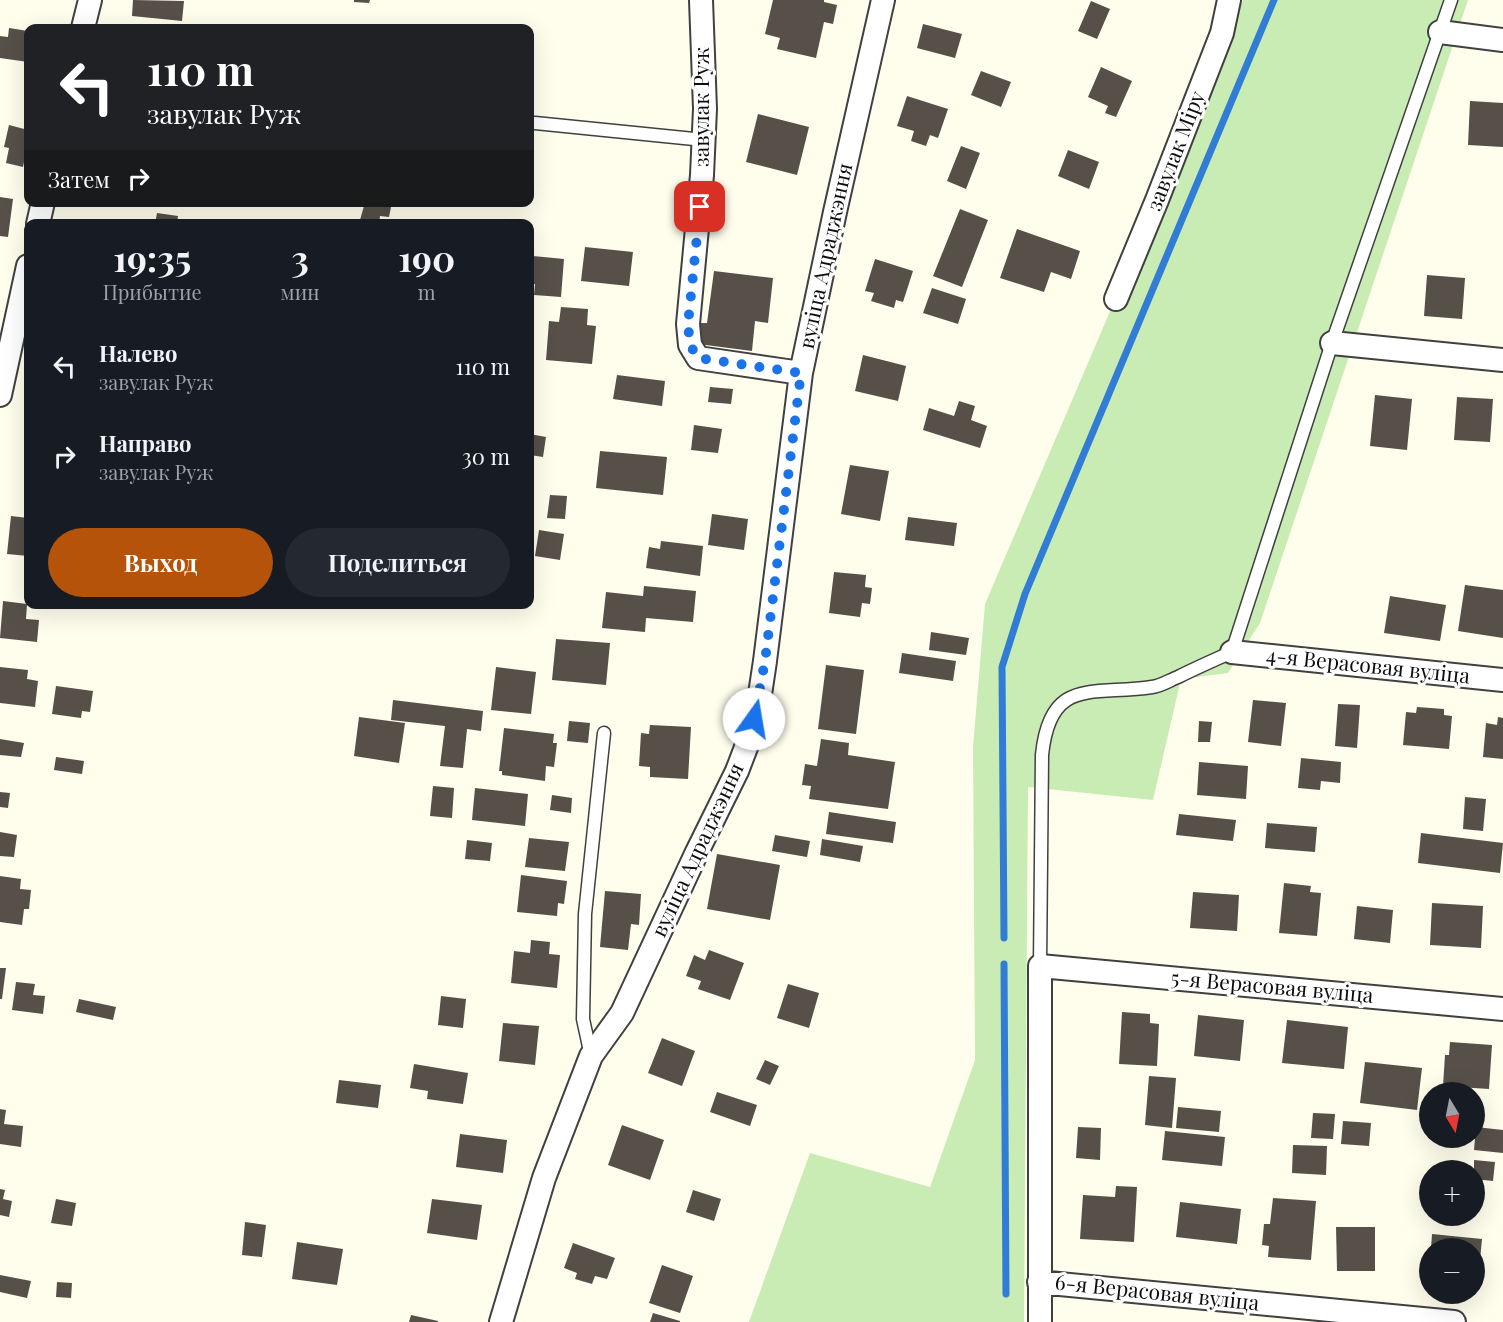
<!DOCTYPE html>
<html lang="ru">
<meta charset="utf-8">
<style>
:root{--surface:#171b24;--page:#242831;--text:#f1f3f6;--muted:#9ea1a6;--accent:#b45309}
body{margin:0;font-family:"Playfair Display",serif;background:var(--page);color:var(--text);height:100vh;display:flex;flex-direction:column;font-size:22px;white-space:nowrap}
*{box-sizing:border-box;margin:0}
p{font-size:20px;color:var(--muted)}
.icon{flex:none;width:33px;height:33px;fill:none;stroke:currentColor;stroke-width:2;stroke-linecap:round;stroke-linejoin:round}
.map{position:relative;flex:1;overflow:hidden}
.panel{position:absolute;left:24px;top:219px;width:510px;height:390px;display:flex;flex-direction:column;background:var(--surface);border-radius:12px;box-shadow:0 6px 24px #0002}
.panel>*{flex:none}
.top-card{position:absolute;left:24px;top:24px;width:510px;height:183px;border-radius:12px;box-shadow:0 6px 24px #0002;background:#202124;color:#fff;overflow:hidden}
.needle{width:39px;rotate:170deg}
.controls{position:absolute;left:1419px;top:1082px;display:grid;gap:12px}
.controls a{display:grid;place-items:center;width:66px;height:66px;border-radius:50%;background:var(--surface);box-shadow:0 6px 24px #0002;font-size:30px}
.pin{position:absolute;display:grid;place-items:center;width:51px;height:51px;color:#fff;margin:-26px;border-radius:12px;box-shadow:0 3px 9px #0006}
.me{position:absolute;width:66px;margin:-33px;rotate:13deg;stroke-linejoin:round;filter:drop-shadow(0 0 4px #0008)}
.turn{display:flex;align-items:center;gap:21px;height:126px;padding:0 24px;font-size:27px}
.turn .icon{width:78px;height:78px;stroke-width:2.5}
.turn b{display:block;font-size:42px;line-height:51px}
.then{display:flex;align-items:center;height:57px;padding:0 24px;background:#0003;gap:12px;font-size:22px}
.eta{display:flex;justify-content:space-evenly;align-items:center;height:102px;text-align:center}
.eta b{font-size:36px;font-weight:700;line-height:42px}
.button{display:flex;gap:12px;margin-top:auto;padding:12px 24px}
.button a{flex:1;height:69px;border-radius:36px;background:var(--accent);color:#fff;font-size:24px;font-weight:700;line-height:69px;text-align:center}
.button a+a{background:var(--page);color:var(--text)}
ul{padding:0;list-style:none}
li{display:flex;align-items:center;gap:18px;height:90px;padding:0 24px}
li div{flex:1}
li b{display:block;font-size:22px}
li em{font-style:normal}
.map>svg:first-child{display:block}
</style>
<div class="map">
<svg width="1503" height="1322" viewBox="0 0 1503 1322">
<rect width="100%" height="100%" fill="#fffeed"/>
<path fill="#c9ecb4" d="M1243 0H1468L1260 623 1228 673 1181 679 1153 800 1028 787 1024 1322H749L810 1153 930 1187 975 1060 973 747 985 604Z"/>
<g fill="none" stroke-linecap="round" stroke-linejoin="round">
<path stroke="#317cd5" stroke-width="7" d="M1004 938 1002 667 1025 594 1274 0
M1004 964 1006 1294"/>
</g>
<path fill="#565049" d="M133 0 184 1 182 21 132 16Z
M354 0H370L369 3 354 2Z
M773 0H824V2L837 5 833 24 824 22 816 58 777 49 780 38 765 34Z
M1091 1 1110 9 1097 39 1078 31Z
M923 24 962 34 955 58 917 48Z
M9 28 28 31V62L0 58V36L8 37Z
M1101 67 1132 81 1116 117 1105 113 1108 106 1088 97Z
M981 71 1011 82 1001 107 971 95Z
M907 96 948 109 938 138 930 135 926 146 911 141 914 131 897 126Z
M1470 101 1503 103V147L1468 145Z
M758 114 809 127 797 175 746 162Z
M9 125 28 130V143L23 167 6 163 9 148 4 147Z
M961 146 980 153 966 189 947 181Z
M1068 150 1099 162 1089 189 1058 176Z
M0 197 13 199 8 237 0 236Z
M368 202H392L389 217 380 216 379 224 360 220 364 206H367Z
M960 209 988 220 962 287 933 276Z
M157 213 178 216 177 224H155Z
M1017 229 1080 251 1071 279 1051 272 1044 292 1000 278Z
M585 247 633 252 629 286 581 281Z
M533 256 564 259 561 297 534 295 535 284H530Z
M875 259 913 271 903 302 896 300 894 308 871 301 874 293 865 291Z
M714 271 773 278 768 323 755 321 752 351 698 344 701 323H707Z
M1427 275 1465 278 1462 319 1424 316Z
M932 288 966 299 958 324 923 313Z
M561 307 588 309 587 325 596 326 592 364 546 360 549 321 559 322Z
M863 355 906 366 898 401 855 391Z
M617 375 665 381 662 406 613 399Z
M710 387 733 389 731 404 708 402Z
M1375 395 1412 399 1407 450 1370 446Z
M1457 397 1493 399 1490 442 1454 440Z
M959 401 975 406 971 420 987 426 980 448 923 430 929 408 954 416Z
M694 425 722 429 718 453 691 450Z
M530 434 546 437 543 457 530 455Z
M600 451 667 457 663 495 596 488Z
M850 465 889 471 880 521 841 514Z
M550 495 567 496 565 519 547 518Z
M712 514 748 519 744 550 708 545Z
M11 516 28 518V556L7 554Z
M908 517 957 523 954 546 905 540Z
M539 530 564 534 560 560 535 556Z
M661 541 703 546 700 576 646 568 649 547 660 549Z
M834 572 866 575 865 587 872 588 870 604 862 603 860 617 829 613Z
M1465 585 1503 590V638L1458 631Z
M644 586 696 591 693 622 646 618 645 632 602 628 606 592 643 596Z
M1390 596 1446 605 1440 641 1384 633Z
M3 601 27 604 26 619 39 620 37 642 0 638Z
M931 632 969 638 966 655 929 650Z
M556 639 610 643 606 685 552 680Z
M902 653 956 661 953 681 899 673Z
M826 665 864 670 856 734 818 729Z
M0 667 28 670 27 679 38 681 35 707 0 703Z
M496 667 536 672 531 714 491 710Z
M56 686 93 691 90 712 82 711 81 718 52 714Z
M393 700 483 711 481 731 467 729 463 768 440 766 445 726 391 720Z
M1253 700 1286 703 1281 746 1248 742Z
M1338 704 1360 705 1357 748 1335 746Z
M1417 707 1444 709V715L1452 716 1449 749 1403 745 1406 712 1416 713Z
M359 717 405 723 399 763 354 756Z
M1498 717 1503 718V759L1483 757 1486 723 1497 725Z
M569 721 590 723 588 743 567 741Z
M1199 721 1212 722 1210 742H1198Z
M650 725 691 727 688 779 650 777V767L639 766 641 733 649 734Z
M504 728 554 734 553 743H557L554 767 546 766 545 781 502 775V771H499Z
M0 739 24 743 21 757 0 755Z
M821 739 849 743 848 755 895 762 888 809 809 799 811 786 802 785 805 764 817 766Z
M56 757 84 761 82 774 54 770Z
M1301 758 1341 762 1340 783 1321 781 1320 790 1298 788Z
M1199 762 1248 766 1246 799 1197 795Z
M433 786 454 788 452 818 430 816Z
M475 788 528 794 525 826 472 820Z
M0 792 10 793 8 808 0 807Z
M552 795 572 798 571 813 550 810Z
M1465 797 1486 799 1483 831 1463 829Z
M829 812 896 822 893 843 826 834Z
M1179 814 1236 820 1233 841 1176 835Z
M1267 823 1317 827 1315 852 1265 848Z
M0 832 17 835 14 857 0 856Z
M1421 833 1503 843 1500 873 1418 863Z
M775 835 810 841 807 857 772 851Z
M529 838 569 842 565 871 525 867Z
M822 839 863 846 860 862 820 855Z
M467 840 492 843 490 861 465 859Z
M717 854 780 865 770 920 707 909Z
M521 875 567 881 564 904 558 903 557 916 517 912Z
M0 876 21 879 20 889 31 890 29 909H24L22 925 0 922Z
M1284 883 1311 886 1310 892 1321 893 1317 936 1279 933Z
M605 891 641 894 639 925 631 924 628 950 600 947Z
M1193 892 1239 895 1237 931 1190 928Z
M1432 903 1483 906 1481 948 1430 945Z
M1357 906 1393 910 1390 943 1354 939Z
M531 940 550 942 549 954 560 955 557 988 511 983 514 951 530 953Z
M709 950 744 963 730 1000 698 989 701 981 686 976 694 955 705 960Z
M0 968H6L2 999H0Z
M16 982 35 984 33 995 45 996 43 1014 12 1010Z
M788 984 819 993 809 1028 777 1018Z
M441 996 466 999 463 1028 438 1025Z
M79 999 116 1007 113 1020 76 1012Z
M1122 1012 1150 1014V1023L1159 1024 1157 1066 1119 1064Z
M1198 1015 1244 1020 1240 1061 1194 1056Z
M1287 1020 1348 1027 1344 1069 1282 1063Z
M503 1023 539 1026 535 1065 499 1061Z
M662 1038 695 1051 682 1086 648 1073Z
M1450 1042 1492 1045 1489 1089 1443 1086 1445 1055H1449Z
M765 1060 779 1066 770 1085 756 1079Z
M1365 1062 1422 1068 1417 1110 1360 1103Z
M414 1064 468 1073 463 1104 427 1099 428 1091 410 1088Z
M1149 1076 1176 1078 1172 1128 1145 1125Z
M339 1080 381 1085 378 1108 336 1103Z
M717 1092 757 1105 750 1126 710 1112Z
M1178 1107 1221 1111 1219 1132 1176 1128Z
M0 1109 6 1110 4 1124 23 1126 21 1147 0 1144Z
M1313 1113 1335 1114 1333 1139 1311 1138Z
M1343 1121 1371 1123 1369 1146 1341 1144Z
M622 1125 664 1140 650 1180 608 1165Z
M1078 1127 1101 1128 1100 1160 1076 1158Z
M1476 1127 1503 1130V1153L1474 1150Z
M1165 1131 1225 1137 1222 1166 1162 1160Z
M460 1134 507 1140 503 1173 456 1167Z
M1293 1145 1327 1146 1326 1175 1292 1173Z
M1474 1160 1495 1162 1493 1181 1474 1179Z
M1116 1186 1137 1187 1134 1242 1080 1239 1083 1195 1115 1197Z
M0 1189 5 1190 3 1199 12 1201 9 1217 0 1215Z
M693 1190 721 1199 714 1221 686 1212Z
M1273 1198 1316 1201 1311 1260 1268 1257 1269 1246 1262 1245 1264 1224H1270Z
M56 1199 76 1203 72 1226 51 1223Z
M432 1199 482 1205 477 1240 427 1233Z
M1180 1202 1241 1209 1237 1244 1176 1237Z
M245 1222 266 1225 262 1257 242 1255Z
M1336 1227H1375V1271H1337Z
M1432 1234 1482 1239 1479 1271 1474 1270V1248H1431Z
M297 1242 343 1249 337 1285 292 1279Z
M573 1243 615 1258 607 1279 595 1276 592 1284 575 1279 577 1273 564 1268Z
M662 1265 693 1276 680 1313 649 1303Z
M0 1275 31 1281 27 1298 0 1292Z
M57 1282 72 1283 71 1298 56 1297Z
M653 1313 680 1321V1322H650Z
M411 1315 438 1321V1322H409Z"/>
<g fill="none" stroke-linecap="round" stroke-linejoin="round">
<g stroke="#404040" stroke-width="15">
<path id="service" d="M535 123 704 140
M1040 966 1042 755C1050 676 1093 696 1152 687 1161 686 1170 680 1178 677 1196 668 1214 660 1232 652L1332 343 1451 0
M591 1056 583 1019 585 914 604 733"/>
</g>
<g stroke="#404040" stroke-width="26">
<path id="minor" d="M701 0 705 109 702 175 688 324 690 345 698 358 801 373
M83 28 90 0
M1440 32 1503 40
M38 224 43 202
M1116 299 1157 200 1222 33 1229 0
M1332 343 1503 360
M0 395 28 266
M1232 652 1503 680
M1039 1282 1454 1322
M501 1322 544 1178 591 1056 622 1013 697 852 737 771 750 737 759 701 765 661 801 373 835 212 883 0
M1040 1322V966L1503 1009"/>
</g>
<use href="#service" stroke="#fff" stroke-width="12"/>
<use href="#minor" stroke="#fff" stroke-width="22"/>
</g>
<g fill="none" stroke-linecap="round" stroke-linejoin="round">
<path stroke="#1a73e8" stroke-width="10" stroke-dasharray="0 18" d="M700 207 688 324 690 345 698 358 801 373 765 661 754 719"/>
</g>
<g text-anchor="middle" stroke-width="6" stroke-linejoin="round" paint-order="stroke">
<g font-size="21" fill="#0d0d0d" stroke="#fff">
<text transform="translate(702 107) rotate(-90)" y="7">завулак Руж</text>
<text transform="translate(1176 151) rotate(-69)" y="7">завулак Міру</text>
<text transform="translate(826 256) rotate(-78)" y="7">вуліца Адраджэння</text>
<text transform="translate(1368 666) rotate(6)" y="7">4-я Верасовая вуліца</text>
<text transform="translate(698 850) rotate(-65)" y="7">вуліца Адраджэння</text>
<text transform="translate(1272 987) rotate(5)" y="7">5-я Верасовая вуліца</text>
<text transform="translate(1157 1293) rotate(6)" y="7">6-я Верасовая вуліца</text>
</g>
</g>
</svg>
<div class="controls">
<a><svg class="needle" viewBox="-14 -14 28 28"><path d="M0-13l5 13h-10z" fill="#e53935"/><path d="M0 13l5-13h-10z" fill="#9ea1a6"/></svg></a>
<a>+</a>
<a>−</a>
</div>
<div class="pin" style="left:700px;top:207px;background:#d93025"><svg class="icon" aria-label="arrive" viewBox="0 0 24 24"><path d="M6 21V4h12l-3 4 3 4H6"/></svg></div>
<svg class="me" style="left:754px;top:719px" viewBox="-20 -20 40 40"><circle r="19" fill="#fff"/><path d="M0-13L10 11 0 6-10 11z" fill="#1a73e8"/></svg>
<div class="top-card">
<div class="turn"><svg class="icon" aria-label="left" viewBox="0 0 24 24"><path d="M17 20v-9H6M10 6l-5 5 5 5"/></svg><div><b>110 m</b>завулак Руж</div></div>
<div class="then">Затем<svg class="icon" aria-label="right" viewBox="0 0 24 24"><path d="M7 20v-9h11M14 6l5 5-5 5"/></svg></div>
</div>
<section class="panel">
<div class="eta">
<div><b>19:35</b><p>Прибытие</p></div>
<div><b>3</b><p>мин</p></div>
<div><b>190</b><p>m</p></div>
</div>
<ul>
<li><svg class="icon" aria-label="left" viewBox="0 0 24 24"><path d="M17 20v-9H6M10 6l-5 5 5 5"/></svg><div><b>Налево</b><p>завулак Руж</p></div><em>110 m</em></li>
<li><svg class="icon" aria-label="right" viewBox="0 0 24 24"><path d="M7 20v-9h11M14 6l5 5-5 5"/></svg><div><b>Направо</b><p>завулак Руж</p></div><em>30 m</em></li>
</ul>
<div class="button"><a>Выход</a><a>Поделиться</a></div>
</section>
</div>
